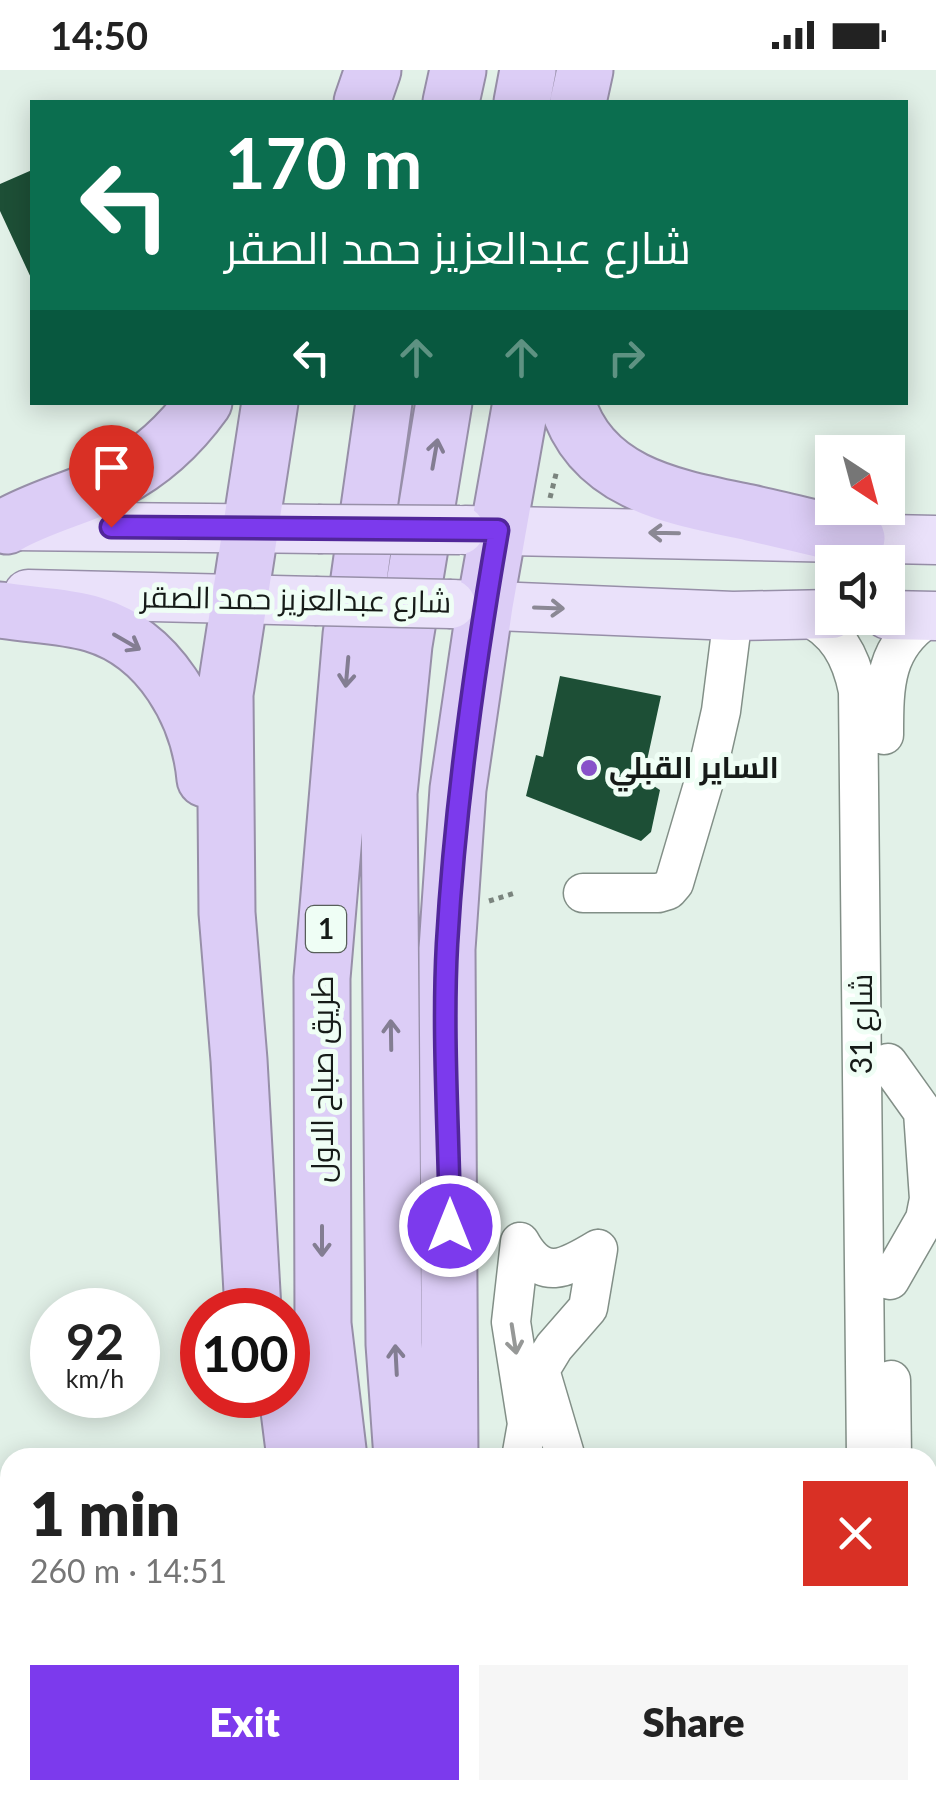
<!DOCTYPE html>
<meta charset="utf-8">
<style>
:root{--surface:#fff;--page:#f6f6f6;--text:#222;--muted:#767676;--accent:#7c3aed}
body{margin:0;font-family:Lato,Cairo,sans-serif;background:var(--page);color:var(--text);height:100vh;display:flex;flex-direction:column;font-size:38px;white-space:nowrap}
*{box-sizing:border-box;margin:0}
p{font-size:32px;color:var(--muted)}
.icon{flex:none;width:55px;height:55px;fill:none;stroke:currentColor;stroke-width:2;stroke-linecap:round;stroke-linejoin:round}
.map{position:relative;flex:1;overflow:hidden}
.details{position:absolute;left:0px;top:1378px;width:938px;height:352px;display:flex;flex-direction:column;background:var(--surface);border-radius:30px 30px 0 0;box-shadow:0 5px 25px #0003}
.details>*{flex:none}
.banner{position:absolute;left:30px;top:30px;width:878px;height:305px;border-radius:0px;box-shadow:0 5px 25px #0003;background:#0b6e4f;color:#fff;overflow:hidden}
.needle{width:65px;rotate:144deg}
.tools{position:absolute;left:815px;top:365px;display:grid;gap:20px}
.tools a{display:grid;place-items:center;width:90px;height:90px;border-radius:0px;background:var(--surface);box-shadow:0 5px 25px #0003;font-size:50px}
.speed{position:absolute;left:30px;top:1218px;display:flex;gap:20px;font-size:50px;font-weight:700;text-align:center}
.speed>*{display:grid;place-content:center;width:130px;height:130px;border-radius:50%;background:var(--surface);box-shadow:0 5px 25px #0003;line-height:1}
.speed small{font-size:25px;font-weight:400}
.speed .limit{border:15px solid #d22;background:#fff;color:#111}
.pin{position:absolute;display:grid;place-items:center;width:85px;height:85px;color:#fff;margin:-102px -42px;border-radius:50% 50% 50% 0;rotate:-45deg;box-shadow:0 0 10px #0007}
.pin .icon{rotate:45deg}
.me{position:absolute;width:110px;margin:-55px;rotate:0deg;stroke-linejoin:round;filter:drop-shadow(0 0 8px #0008)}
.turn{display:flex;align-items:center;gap:35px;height:210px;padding:0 30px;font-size:45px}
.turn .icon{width:130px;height:130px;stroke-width:2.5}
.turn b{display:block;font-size:70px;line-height:85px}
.lanes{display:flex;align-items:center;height:95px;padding:0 30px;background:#0003;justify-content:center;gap:50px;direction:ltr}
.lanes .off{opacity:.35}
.round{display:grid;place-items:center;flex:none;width:105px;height:105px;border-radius:0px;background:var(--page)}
.overview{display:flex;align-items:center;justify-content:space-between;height:170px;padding:0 30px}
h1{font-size:60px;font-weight:800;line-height:75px}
.button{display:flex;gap:20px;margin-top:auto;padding:20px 30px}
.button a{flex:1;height:115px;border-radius:0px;background:var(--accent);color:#fff;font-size:40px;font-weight:800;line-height:115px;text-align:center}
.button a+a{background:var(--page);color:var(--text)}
.status{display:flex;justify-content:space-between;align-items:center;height:70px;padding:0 50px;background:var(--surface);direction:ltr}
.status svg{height:28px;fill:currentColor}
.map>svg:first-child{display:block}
</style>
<div class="status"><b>14:50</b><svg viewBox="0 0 49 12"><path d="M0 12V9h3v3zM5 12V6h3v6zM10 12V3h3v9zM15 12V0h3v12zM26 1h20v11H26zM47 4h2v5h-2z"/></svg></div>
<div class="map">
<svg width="936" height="1728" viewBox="0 0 936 1728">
<rect width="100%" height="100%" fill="#e2f1e8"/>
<path fill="#1d4f36" d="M32 100V210L0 141V114Z
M560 606 661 626 643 709 660 720 651 762 641 771 526 726 536 685 543 687Z"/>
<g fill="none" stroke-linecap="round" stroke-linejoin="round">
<g stroke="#828f87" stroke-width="41">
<path id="minor" d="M803 544C837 560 851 586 858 621L866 1388
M884 665C884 615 884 575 931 546
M583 823H658L668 820 674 813 708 698 721 641 733 546
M888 993 923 1042 929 1129 925 1149 890 1210
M520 1172 511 1252 527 1354 521 1388
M520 1172C542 1212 565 1199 598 1179
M891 1310 892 1388
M566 1388 540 1300 554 1277 588 1238 598 1179
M0 1449 10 1448
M0 1555H10
M571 1720 574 1728
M869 1720V1728
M896 1720V1728"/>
</g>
<g stroke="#978fa8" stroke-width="51">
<path id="major" d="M12 456 318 459
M465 460 936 470
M28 524 315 531
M451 534 733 546 832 544
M888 545 936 546"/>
</g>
<g stroke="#978fa8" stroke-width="59">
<path id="highway" d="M362 32 373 0
M451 32 458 0
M522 32 528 0
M578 32 585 0
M567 332C591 415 678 428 750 443 786 451 822 460 857 468
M7 456C42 436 80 428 116 410 151 392 181 364 204 332
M0 540C30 545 63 545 93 554 160 574 199 644 205 709
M253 1240 239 990 227 843 225 624 270 332
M287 1325 295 1388
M339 1388 323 1254 322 908 351 565 384 332
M402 1388 394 1274 389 723 404 575 444 332
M450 1388 447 879 458 719 485 535 521 332
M290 1720 291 1728
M345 1720 346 1728
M423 1720V1728"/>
</g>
<path stroke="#7b847e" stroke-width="5" stroke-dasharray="5 5" stroke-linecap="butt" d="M550 428 557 400
M489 831 515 823
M472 1720V1728"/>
<use href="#minor" stroke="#fff" stroke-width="38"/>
<use href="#major" stroke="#eae1fa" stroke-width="48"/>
<use href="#highway" stroke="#dccdf6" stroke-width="55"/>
<g stroke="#978fa8" stroke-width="51" stroke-linecap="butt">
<path id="major-bridge" d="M318 459 460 460
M315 531 451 534"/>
</g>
<use href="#major-bridge" stroke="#eae1fa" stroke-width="48"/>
</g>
<defs><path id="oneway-shaft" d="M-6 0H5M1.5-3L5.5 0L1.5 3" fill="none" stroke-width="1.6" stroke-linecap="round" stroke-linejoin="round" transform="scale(2.5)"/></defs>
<g stroke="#837d92">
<use href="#oneway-shaft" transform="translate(435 384) rotate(-80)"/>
<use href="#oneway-shaft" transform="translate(127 572) rotate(30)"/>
<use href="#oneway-shaft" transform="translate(347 602) rotate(95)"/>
<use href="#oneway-shaft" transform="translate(391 965) rotate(-91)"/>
<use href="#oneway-shaft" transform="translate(322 1171) rotate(90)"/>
<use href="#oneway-shaft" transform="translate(396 1290) rotate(-93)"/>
</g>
<g stroke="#8b8894">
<use href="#oneway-shaft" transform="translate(664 463) rotate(-179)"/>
<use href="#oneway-shaft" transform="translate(549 538) rotate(2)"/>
</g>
<use stroke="#969897" href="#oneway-shaft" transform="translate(514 1269) rotate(81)"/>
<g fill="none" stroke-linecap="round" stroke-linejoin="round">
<g stroke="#51269a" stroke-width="25">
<path id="route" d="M111 457 498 460C474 598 455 735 447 874 442 966 449 1064 450 1156"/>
</g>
<use href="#route" stroke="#7c3aed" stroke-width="18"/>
</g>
<circle fill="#8752c9" stroke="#effef5" stroke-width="4" cx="589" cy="698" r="10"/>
<g text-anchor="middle" stroke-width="10" stroke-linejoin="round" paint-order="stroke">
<rect fill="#effef5" stroke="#575f5a" stroke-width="2.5" x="306" y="836" width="40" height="46" rx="8"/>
<g font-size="28" font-weight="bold" fill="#161b18">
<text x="326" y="869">1</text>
</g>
<g font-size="30" fill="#161b18" stroke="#effef5">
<text transform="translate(296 530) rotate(1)" y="10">شارع عبدالعزيز حمد الصقر</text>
<text transform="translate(862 954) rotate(-90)" y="10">شارع 31</text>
<text transform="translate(323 1009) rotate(-90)" y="10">طريق صباح الاول</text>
</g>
<g font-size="30" font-weight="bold" fill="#161b18" stroke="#effef5" text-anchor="start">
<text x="609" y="708">الساير القبلي</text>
</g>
</g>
</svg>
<div class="tools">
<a><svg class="needle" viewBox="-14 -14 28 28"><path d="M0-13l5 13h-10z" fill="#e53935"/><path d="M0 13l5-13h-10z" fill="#767676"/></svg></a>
<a><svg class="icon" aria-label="sound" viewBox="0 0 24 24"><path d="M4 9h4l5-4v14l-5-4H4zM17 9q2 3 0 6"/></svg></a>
</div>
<div class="speed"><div>92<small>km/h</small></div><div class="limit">100</div></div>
<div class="pin" style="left:111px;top:457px;background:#d93025"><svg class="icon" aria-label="arrive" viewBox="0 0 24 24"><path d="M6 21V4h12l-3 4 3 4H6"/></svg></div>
<svg class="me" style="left:450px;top:1156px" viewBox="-20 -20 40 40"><circle r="17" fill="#7c3aed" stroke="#fff" stroke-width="3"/><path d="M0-11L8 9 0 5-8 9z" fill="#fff"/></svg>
<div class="banner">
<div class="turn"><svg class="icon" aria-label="left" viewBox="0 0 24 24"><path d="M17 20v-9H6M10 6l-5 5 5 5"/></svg><div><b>170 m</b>شارع عبدالعزيز حمد الصقر</div></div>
<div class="lanes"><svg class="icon" aria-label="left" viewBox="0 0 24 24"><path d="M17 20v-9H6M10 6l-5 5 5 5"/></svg><svg class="icon off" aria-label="ahead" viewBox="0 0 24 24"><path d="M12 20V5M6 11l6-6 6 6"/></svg><svg class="icon off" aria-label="ahead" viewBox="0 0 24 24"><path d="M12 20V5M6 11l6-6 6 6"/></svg><svg class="icon off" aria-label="right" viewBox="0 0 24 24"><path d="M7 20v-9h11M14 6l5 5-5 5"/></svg></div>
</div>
<section class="details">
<div class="overview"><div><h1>1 min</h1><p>260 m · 14:51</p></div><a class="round" style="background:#d93025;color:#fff"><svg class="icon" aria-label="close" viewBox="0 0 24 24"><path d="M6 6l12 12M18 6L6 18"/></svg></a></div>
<div class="button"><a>Exit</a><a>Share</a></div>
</section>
</div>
